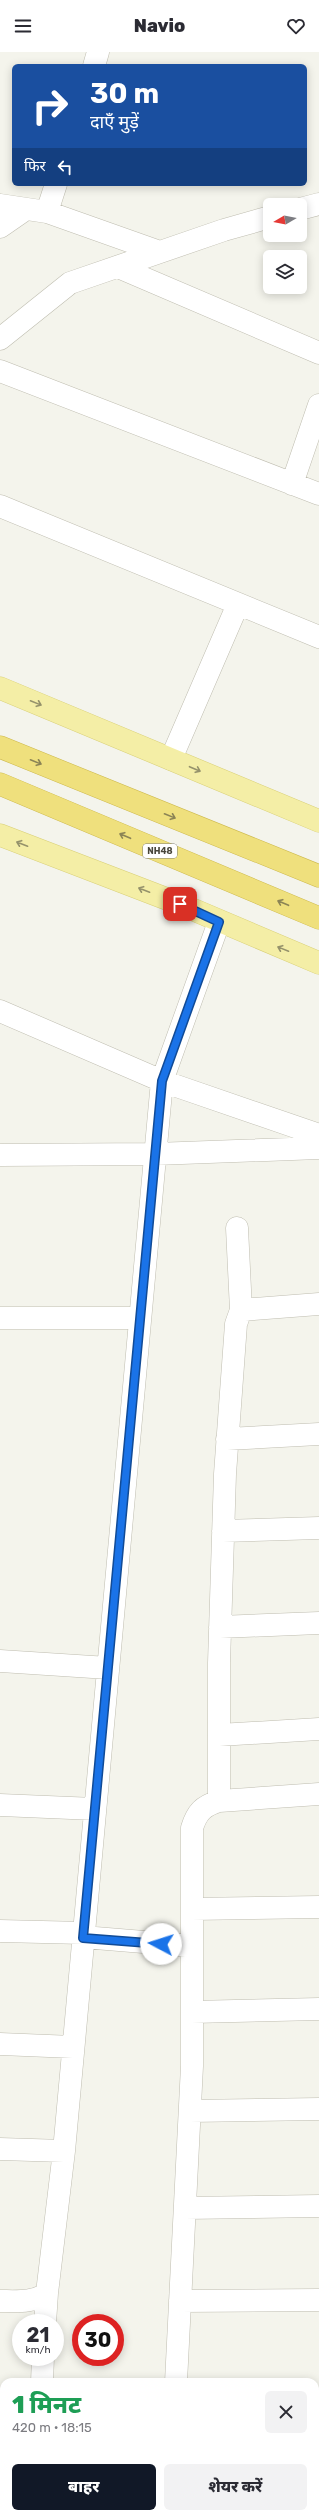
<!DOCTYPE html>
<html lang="hi">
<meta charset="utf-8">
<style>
:root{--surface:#fff;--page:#f2f2f3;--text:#2b2b33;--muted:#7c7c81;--accent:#111827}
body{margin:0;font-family:Rubik,"Noto Sans Devanagari",sans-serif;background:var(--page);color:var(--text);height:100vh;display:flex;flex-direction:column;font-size:15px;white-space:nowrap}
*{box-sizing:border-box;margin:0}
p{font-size:13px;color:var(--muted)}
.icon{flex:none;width:22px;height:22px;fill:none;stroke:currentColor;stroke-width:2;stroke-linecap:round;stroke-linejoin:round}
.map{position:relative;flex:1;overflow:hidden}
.sheet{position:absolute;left:0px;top:2326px;width:319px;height:140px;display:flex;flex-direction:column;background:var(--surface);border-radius:12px 12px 0 0;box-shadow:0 2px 10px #0003}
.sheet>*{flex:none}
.hud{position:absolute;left:12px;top:12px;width:295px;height:122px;border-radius:6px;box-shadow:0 2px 10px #0003;background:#1a4fa0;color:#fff;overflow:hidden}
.needle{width:26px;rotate:260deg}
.buttons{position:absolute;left:263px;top:146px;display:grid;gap:8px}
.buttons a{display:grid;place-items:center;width:44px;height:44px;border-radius:6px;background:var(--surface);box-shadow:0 2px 10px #0003;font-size:20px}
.speed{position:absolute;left:12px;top:2262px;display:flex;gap:8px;font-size:20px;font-weight:700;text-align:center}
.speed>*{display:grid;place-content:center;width:52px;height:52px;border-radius:50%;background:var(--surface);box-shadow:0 2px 10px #0003;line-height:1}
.speed small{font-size:10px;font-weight:400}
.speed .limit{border:6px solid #d22;background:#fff;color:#111}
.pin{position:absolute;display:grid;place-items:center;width:34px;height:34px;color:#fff;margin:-17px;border-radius:8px;box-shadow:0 2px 6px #0006}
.me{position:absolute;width:44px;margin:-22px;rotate:275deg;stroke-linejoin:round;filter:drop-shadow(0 0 3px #0008)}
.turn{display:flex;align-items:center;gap:14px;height:84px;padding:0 12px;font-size:18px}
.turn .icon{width:52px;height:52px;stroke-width:2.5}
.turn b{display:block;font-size:28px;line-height:34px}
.then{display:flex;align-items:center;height:38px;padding:0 12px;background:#0003;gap:8px;font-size:15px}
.round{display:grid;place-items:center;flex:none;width:42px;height:42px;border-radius:6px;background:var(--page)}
.head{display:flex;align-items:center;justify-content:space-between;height:68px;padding:0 12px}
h1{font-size:24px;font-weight:800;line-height:30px;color:#1e9e55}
.cta{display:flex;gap:8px;margin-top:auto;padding:8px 12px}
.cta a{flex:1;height:46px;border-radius:6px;background:var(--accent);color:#fff;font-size:16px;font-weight:800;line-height:46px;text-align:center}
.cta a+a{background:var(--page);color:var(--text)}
header{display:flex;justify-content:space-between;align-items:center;height:52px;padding:0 12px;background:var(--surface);font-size:18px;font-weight:800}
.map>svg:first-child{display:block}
</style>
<header><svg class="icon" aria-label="menu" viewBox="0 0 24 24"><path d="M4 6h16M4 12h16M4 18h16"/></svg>Navio<svg class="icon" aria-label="heart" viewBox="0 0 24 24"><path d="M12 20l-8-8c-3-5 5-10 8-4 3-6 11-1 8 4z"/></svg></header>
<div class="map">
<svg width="319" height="2466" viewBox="0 0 319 2466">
<rect width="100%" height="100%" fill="#f4f4ec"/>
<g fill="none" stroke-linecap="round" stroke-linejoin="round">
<g stroke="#bfbdb0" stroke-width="23">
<path id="minor" d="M94 14 98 0
M0 153 47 160 160 200
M300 157 319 152
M47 160 56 132
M0 175 26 157
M118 215 319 301
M0 287 70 231 224 178 270 165
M0 319 319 442
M292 432 319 353
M0 454 319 585
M171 707 238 552
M0 959 162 1029 319 1083
M0 1103 155 1102 319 1096
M237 1176 241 1258
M0 1266H140
M227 1387 319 1382
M223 1479 319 1476
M220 1575 319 1571
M0 1609 108 1616
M219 1683 319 1677
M219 1749V1611L225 1422 236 1272 241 1258 319 1252
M0 1753 95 1757
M192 1857 319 1855
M0 1879 84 1881
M83 1885 192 1894
M192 1960 319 1957
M0 1992 73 1995
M190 2059 319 2057
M0 2097 64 2099
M185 2156 319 2154
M0 2249C15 2249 35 2251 47 2241L64 2099 162 1029 219 870
M180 2249 319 2248
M45 2271 47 2241
M42 2330 43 2305
M176 2330 192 2014V1776C197 1760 203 1754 219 1749L319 1742
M315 2349H319
M0 2378H4
M32 2466 33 2462
M274 2466V2462"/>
</g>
<g stroke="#d8cf77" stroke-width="23">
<path id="major" d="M0 636 319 769
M0 783 180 852 319 911"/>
</g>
<g stroke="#cdb94e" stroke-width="23">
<path id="highway" d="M0 695 319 824
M0 732 319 866"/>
</g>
<use href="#minor" stroke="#fff" stroke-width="22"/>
<use href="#major" stroke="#f4eea6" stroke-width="22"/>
<use href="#highway" stroke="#efe07d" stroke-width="22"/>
</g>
<defs><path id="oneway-shaft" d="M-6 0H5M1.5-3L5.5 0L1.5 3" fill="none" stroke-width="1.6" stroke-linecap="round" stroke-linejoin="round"/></defs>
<g stroke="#95926b">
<use href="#oneway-shaft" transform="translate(36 651) rotate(22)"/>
<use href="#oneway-shaft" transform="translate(195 717) rotate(23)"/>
<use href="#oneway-shaft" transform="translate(22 792) rotate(-159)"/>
<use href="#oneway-shaft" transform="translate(144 838) rotate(-159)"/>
<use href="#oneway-shaft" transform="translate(283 897) rotate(-158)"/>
</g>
<g stroke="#8b8455">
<use href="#oneway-shaft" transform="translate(36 710) rotate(22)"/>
<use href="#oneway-shaft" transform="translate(170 764) rotate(22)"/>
<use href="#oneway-shaft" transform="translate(125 784) rotate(-157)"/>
<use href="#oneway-shaft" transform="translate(283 851) rotate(-157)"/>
</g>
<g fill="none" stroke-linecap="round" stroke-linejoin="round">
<g stroke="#114b97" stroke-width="10">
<path id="route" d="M161 1892 83 1886 162 1029 219 870 180 852"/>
</g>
<use href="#route" stroke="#1a73e8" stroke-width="7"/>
</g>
<g text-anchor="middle" stroke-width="4" stroke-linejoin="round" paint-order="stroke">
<rect fill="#fff" stroke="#7f7e76" stroke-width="1" x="143" y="792" width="34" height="14" rx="3"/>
<g font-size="9" font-weight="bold" fill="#48463b">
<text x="160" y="802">NH48</text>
</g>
</g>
</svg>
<div class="buttons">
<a><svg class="needle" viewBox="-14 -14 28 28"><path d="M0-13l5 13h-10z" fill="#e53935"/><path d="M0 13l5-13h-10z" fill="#7c7c81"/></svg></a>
<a><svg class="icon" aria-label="layers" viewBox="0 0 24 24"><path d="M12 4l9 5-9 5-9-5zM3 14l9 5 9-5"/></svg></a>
</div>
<div class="speed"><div>21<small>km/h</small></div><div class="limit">30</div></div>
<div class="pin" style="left:180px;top:852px;background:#d93025"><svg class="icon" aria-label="arrive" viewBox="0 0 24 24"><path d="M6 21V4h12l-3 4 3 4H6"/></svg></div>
<svg class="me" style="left:161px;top:1892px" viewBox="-20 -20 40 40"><circle r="19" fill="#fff"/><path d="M0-13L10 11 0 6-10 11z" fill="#1a73e8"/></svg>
<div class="hud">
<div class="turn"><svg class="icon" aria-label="right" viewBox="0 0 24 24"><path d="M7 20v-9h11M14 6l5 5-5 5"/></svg><div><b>30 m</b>दाएँ मुड़ें</div></div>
<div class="then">फिर<svg class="icon" aria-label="left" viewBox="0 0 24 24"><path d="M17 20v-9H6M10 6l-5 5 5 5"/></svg></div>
</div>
<section class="sheet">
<div class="head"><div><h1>1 मिनट</h1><p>420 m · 18:15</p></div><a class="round"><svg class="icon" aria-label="close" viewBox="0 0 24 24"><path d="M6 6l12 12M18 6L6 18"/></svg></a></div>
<div class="cta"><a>बाहर</a><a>शेयर करें</a></div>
</section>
</div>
